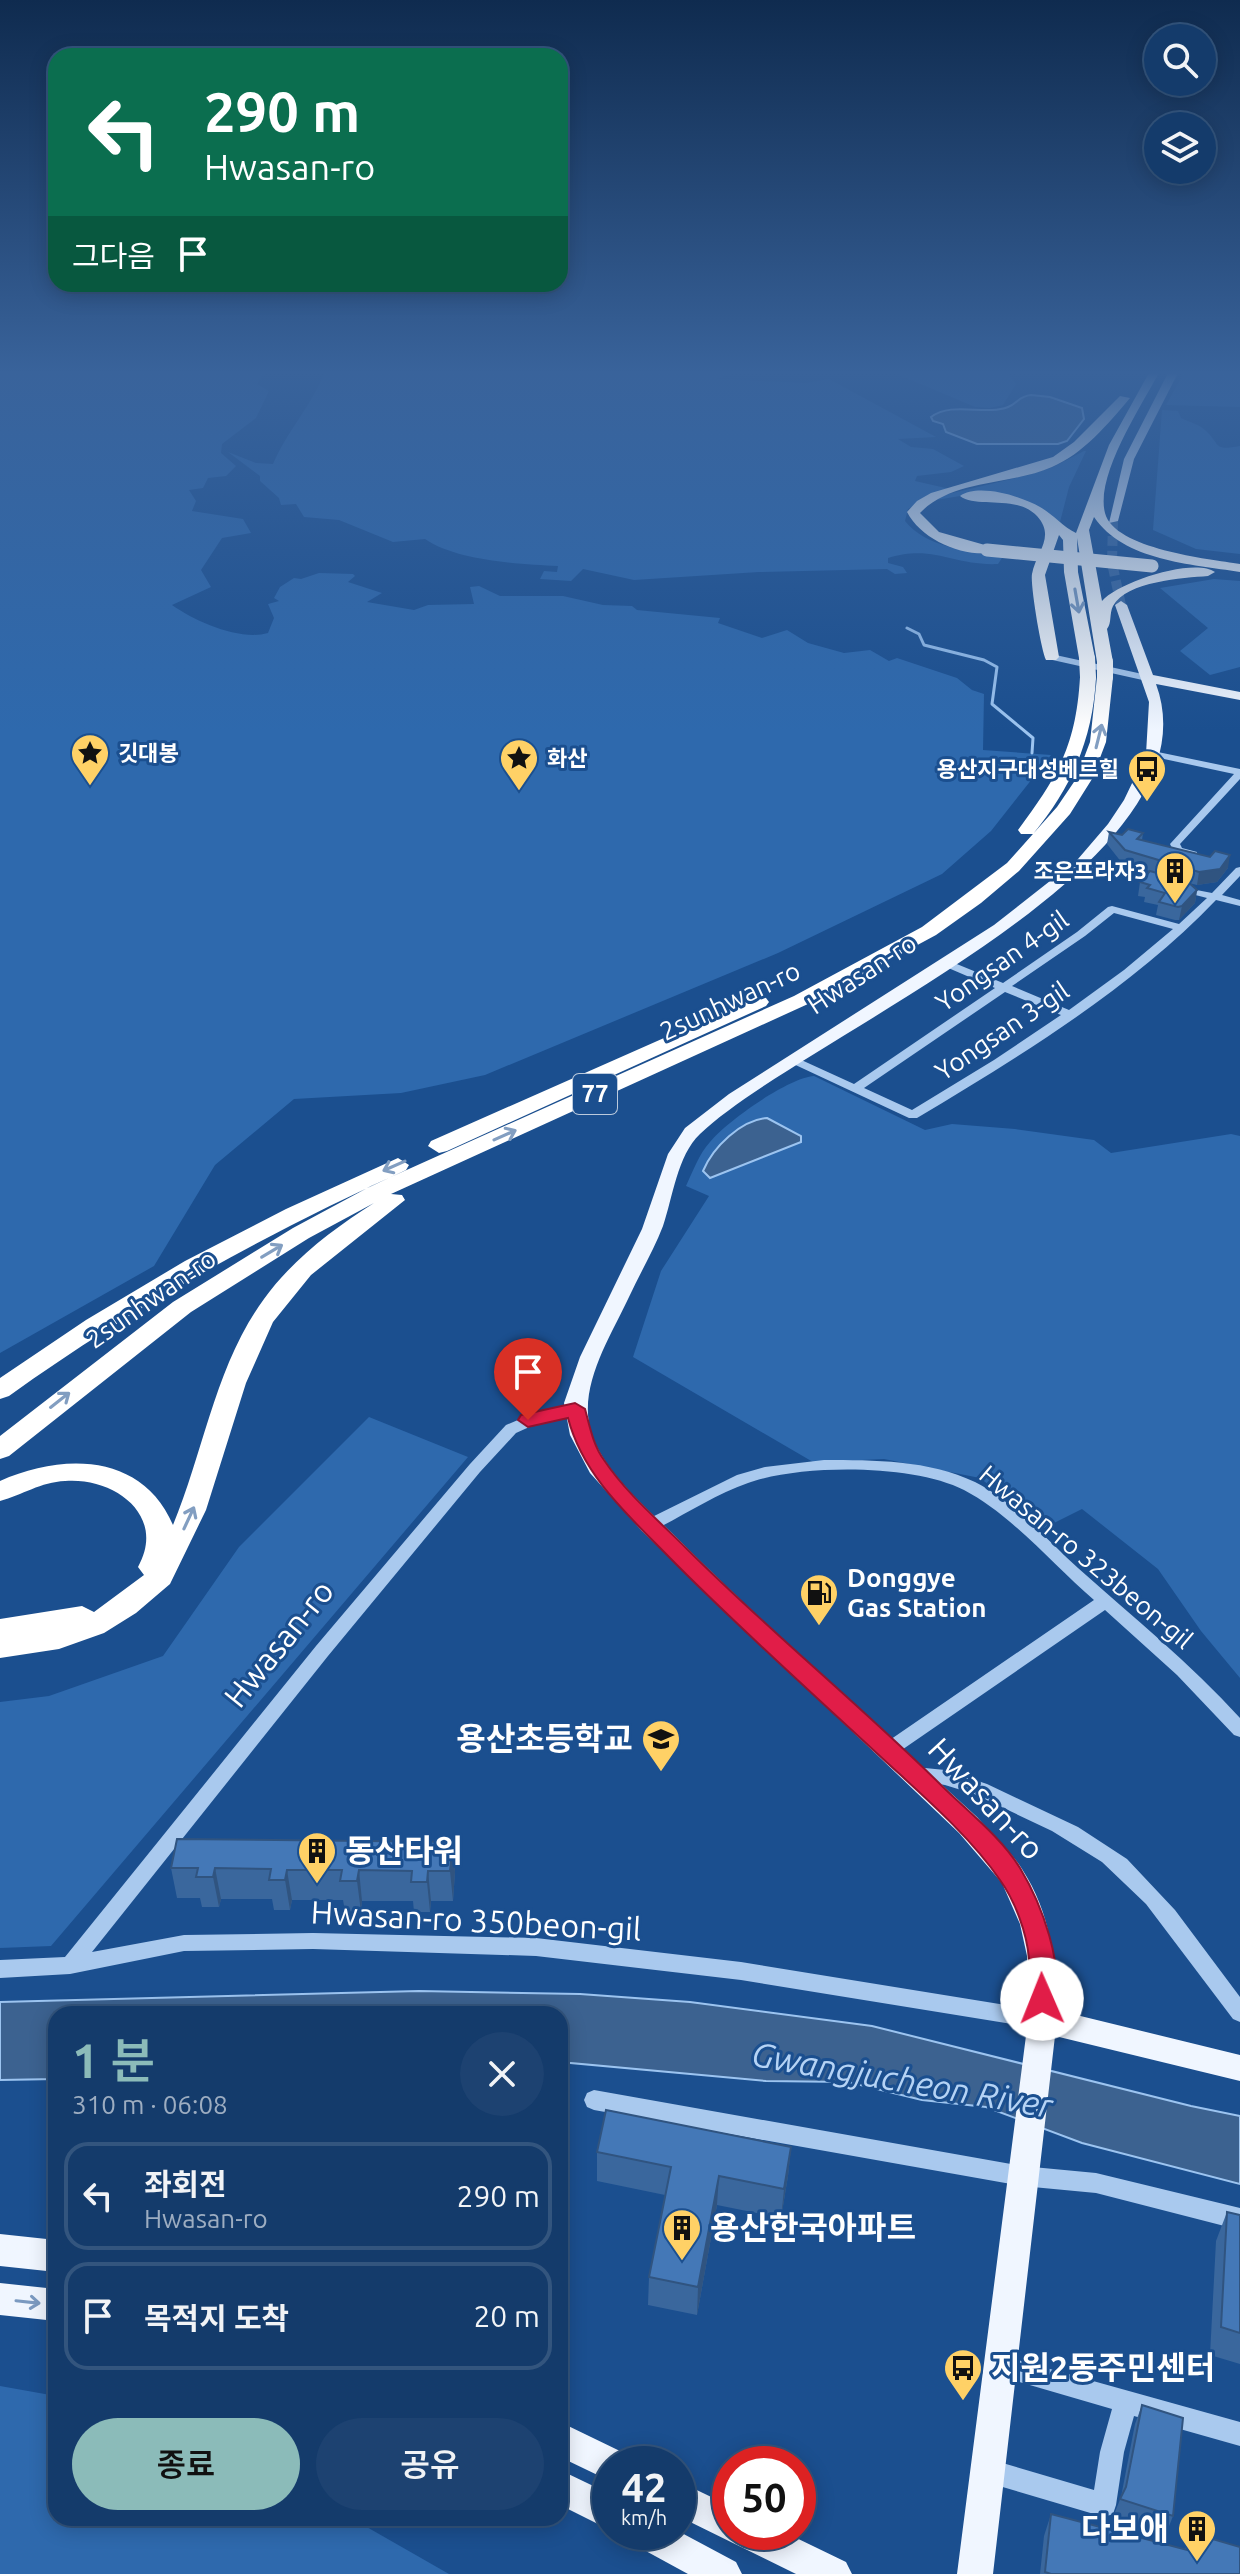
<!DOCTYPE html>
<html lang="ko">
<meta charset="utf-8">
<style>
:root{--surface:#143b6b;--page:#1d4271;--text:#f1f3f6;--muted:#9dadc1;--line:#33557e;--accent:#8bbbb9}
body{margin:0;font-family:Ubuntu,"Noto Sans KR",sans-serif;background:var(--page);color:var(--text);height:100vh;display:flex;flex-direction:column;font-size:30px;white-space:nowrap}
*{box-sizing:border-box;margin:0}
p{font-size:26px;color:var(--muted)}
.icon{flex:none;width:44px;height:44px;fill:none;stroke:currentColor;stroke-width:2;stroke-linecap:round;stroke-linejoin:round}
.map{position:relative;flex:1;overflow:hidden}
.side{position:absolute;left:48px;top:2006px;width:520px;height:520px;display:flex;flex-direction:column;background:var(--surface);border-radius:24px;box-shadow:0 4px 20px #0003,0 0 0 2px var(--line)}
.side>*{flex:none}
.top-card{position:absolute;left:48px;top:48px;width:520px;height:244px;border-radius:24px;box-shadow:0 4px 20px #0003,0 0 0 2px var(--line);background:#0b6e4f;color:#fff;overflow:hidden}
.buttons{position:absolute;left:1144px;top:24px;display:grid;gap:16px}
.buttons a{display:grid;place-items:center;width:72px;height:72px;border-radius:50%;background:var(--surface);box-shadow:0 4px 20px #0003,0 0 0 2px var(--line);font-size:40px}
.speed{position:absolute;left:592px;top:2446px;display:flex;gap:16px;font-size:40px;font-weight:700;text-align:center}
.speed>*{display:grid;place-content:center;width:104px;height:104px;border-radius:50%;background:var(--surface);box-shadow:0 4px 20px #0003,0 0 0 2px var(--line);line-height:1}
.speed small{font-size:20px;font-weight:400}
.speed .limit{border:12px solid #d22;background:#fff;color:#111}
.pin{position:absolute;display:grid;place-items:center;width:68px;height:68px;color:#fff;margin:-82px -34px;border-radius:50% 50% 50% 0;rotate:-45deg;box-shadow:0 0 8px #0007}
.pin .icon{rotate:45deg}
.me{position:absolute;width:88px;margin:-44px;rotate:359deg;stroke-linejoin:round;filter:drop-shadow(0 0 6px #0008)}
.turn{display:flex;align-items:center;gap:28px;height:168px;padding:0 24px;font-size:36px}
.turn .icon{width:104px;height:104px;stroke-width:2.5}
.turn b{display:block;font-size:56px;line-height:68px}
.then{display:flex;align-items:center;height:76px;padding:0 24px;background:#0003;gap:16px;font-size:30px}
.round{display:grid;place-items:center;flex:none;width:84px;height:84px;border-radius:42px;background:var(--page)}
.headline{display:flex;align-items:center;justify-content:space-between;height:136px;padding:0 24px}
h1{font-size:48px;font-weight:600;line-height:60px;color:var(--accent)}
.primary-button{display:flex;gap:16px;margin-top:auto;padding:16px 24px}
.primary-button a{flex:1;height:92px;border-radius:48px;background:var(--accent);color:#111;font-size:32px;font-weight:600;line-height:92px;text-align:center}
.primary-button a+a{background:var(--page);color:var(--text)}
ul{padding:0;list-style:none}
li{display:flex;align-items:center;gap:24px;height:108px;margin:0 16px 12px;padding:0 8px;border:4px solid var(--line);border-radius:24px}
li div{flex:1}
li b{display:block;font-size:30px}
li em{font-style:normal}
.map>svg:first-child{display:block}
</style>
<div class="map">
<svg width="1240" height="2574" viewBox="0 0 1240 2574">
<rect width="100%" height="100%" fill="#1b4f8f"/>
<path fill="#2e69ad" d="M0 371H265L257 384 269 391 256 418 222 444 221 453 236 466 226 476 208 478 203 488 189 490 196 501 192 511 243 519 251 533 222 538 201 570 211 587 172 605C196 622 240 641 268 633L274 618 268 604 279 601 274 598 280 587 294 578 301 579 319 573 353 574 355 576 348 582 382 593 367 602 414 610 428 605 474 604 470 587 479 586 500 596H563L603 605 632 606 637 610 720 618 718 623 762 638 787 630 808 643 844 653 870 650 889 661 897 658 957 678 972 690 984 694 983 750 1051 755 991 831 942 874 778 953 485 1075 401 1093 294 1099 215 1165 154 1266 0 1353Z
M325 371H738L717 379 806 383 829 379 936 437 898 439 911 447 933 449 964 466 951 472 917 476 915 481 950 489 908 509 905 521C926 548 971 551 1002 558L998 564C953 566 934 544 888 558V563L903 567 907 573 895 574 887 569 759 572 634 580 583 569 571 581 540 579 544 571 557 572 558 566C519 564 457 561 425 539L393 542 339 520 304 517 296 504 281 505 279 498 260 481V476L228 452 256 463 273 464C287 431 313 404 325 371Z
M890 371H1006L1016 384 1003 405 990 408 975 407Z
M1185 371H1240V407L1166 405Z
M1162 410 1178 411 1181 418C1189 422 1201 425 1206 431 1221 445 1213 451 1240 446V554L1196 549 1153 530Z
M1084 451H1086L1069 487 1060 522 1039 507 966 495 936 500 948 494 1028 475 1053 467Z
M1214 579 1240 581V667L1210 675 1180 651 1208 628 1160 588Z
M814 1076 925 1130 952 1124 1015 1129 1094 1140 1111 1153 1231 1134 1240 1136V1678L1201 1631 1158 1569 1082 1509 1044 1528 980 1478 884 1459 813 1462 633 1357 661 1271 709 1196 686 1186C693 1171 699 1154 710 1142 727 1121 788 1078 814 1076Z
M369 1417 468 1457 51 1946 0 1948V1702L49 1696 163 1656 239 1547Z
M0 2386 56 2396V2518H351L449 2574H0Z"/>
<path fill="#3c6290" stroke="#9cc4f0" stroke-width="2" d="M1031 395 1050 397 1082 408 1084 419 1067 441 1058 444H977L946 432 943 424 933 421 931 417C952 401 985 416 1008 407 1018 403 1019 396 1031 395Z
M767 1118 801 1136V1142L710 1178 703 1171C713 1147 741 1120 767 1118Z
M419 1991 580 1994 690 2002 872 2026 1191 2106 1240 2116V2184L1082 2143 986 2107 922 2100 848 2082 766 2081 560 2062V2014H56V2079L0 2080V2002Z"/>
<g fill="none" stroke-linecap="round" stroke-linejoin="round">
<path stroke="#9cc4f0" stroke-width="3" d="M907 628 919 634 924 645 984 660 997 667 992 704 1033 738 1032 753"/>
<path stroke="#3d69a0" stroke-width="10" stroke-dasharray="10 5" stroke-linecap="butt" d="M1113 521 1112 563 1121 605"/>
<path fill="#a9c9ee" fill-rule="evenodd" d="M1051 654 1147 675 1151 678 1147 681 1048 659 1047 657Z
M1153 751 1240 769V779L1180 844 1182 848 1197 852V856L1174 852 1170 844 1234 774 1150 756 1148 754Z
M1083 859 1164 880 1165 882 1160 885 1079 864 1078 862Z
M1240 867V876L1222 895 1240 900V906L1216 900C1132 988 1022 1055 917 1118H909L787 1061 789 1058H797L854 1084 995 988 939 964V960H947L1003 983 1077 932 1108 907 1112 906 1179 924 1207 898 1176 890V886L1212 893 1236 868ZM1114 913 1173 929 1124 970 1069 1010 1012 986 1085 936ZM1005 992 1061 1015 994 1060 912 1110 864 1088Z
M575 1404 583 1409 580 1413 547 1419 516 1433 480 1472 328 1656 92 1952 184 1935 313 1933 536 1938 741 1962 1042 2011 1049 2014 1052 2020 1049 2026 1042 2029 741 1980 536 1956 313 1949 184 1951 70 1974 0 1978V1960L65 1957 316 1646 470 1464 506 1425 539 1411Z
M824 1460C874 1460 929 1460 975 1482 1014 1502 1046 1539 1078 1568 1133 1617 1190 1663 1240 1718V1737L1234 1735 1177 1675 1105 1610 893 1756 887 1758 881 1756 878 1751 881 1746 1094 1600C1053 1565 1012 1515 964 1490 913 1464 801 1464 748 1483 716 1494 686 1514 656 1529H644L642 1525 644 1521 737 1475 765 1467Z
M915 1767 945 1770 987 1784 1078 1827 1127 1859 1175 1910 1240 1997V2022L1233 2019 1146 1904 1102 1862 1052 1831 974 1794 945 1785 909 1779 906 1774 909 1769Z
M594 2090 1022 2166 1096 2173 1240 2208V2230L1096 2193 1022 2186 594 2110 587 2107 584 2100 587 2093Z
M1000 2355 1240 2422V2446L1134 2416 1124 2452 1116 2505 1113 2514 1104 2517 989 2483 981 2479 977 2471 981 2463 989 2459 1094 2490 1100 2452 1112 2409 992 2374 989 2366 992 2358Z"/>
<path fill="#f0f6ff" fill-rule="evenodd" d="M1169 371H1179L1134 459 1118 521 1109 523 1124 459Z
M1121 601 1127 605 1153 675 1240 692V700L1156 684C1223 867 805 1034 700 1134 677 1156 673 1197 663 1226 654 1250 640 1273 629 1297 610 1338 576 1388 592 1435 605 1474 652 1513 681 1542 777 1637 878 1726 977 1817 992 1834 1010 1850 1022 1869 1051 1914 1055 1958 1056 2010L1240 2055V2081L1055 2036 993 2574H957L1028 2020 1027 1956 1020 1924 1002 1883 959 1833 642 1531 590 1473 570 1435 564 1403 580 1357 642 1229 668 1154 685 1128 729 1094 994 925 1078 859 1108 824 1124 800 1146 754 1149 702 1115 605Z
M0 2234 56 2240V2272L0 2266Z
M0 2283 56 2289V2321L0 2315Z
M560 2422 622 2452 627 2464H610V2481L560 2457Z
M560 2470 610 2494V2530L560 2505Z
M678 2481 730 2506V2532H784L846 2562 852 2574H796L678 2516Z
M678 2531 736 2562 742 2574H688L633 2544 628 2532Z"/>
<path fill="#fff" fill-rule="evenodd" d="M1150 371H1160C1142 405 1095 475 1105 513 1114 549 1209 559 1240 564V572C1191 564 1124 561 1094 517L1089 530 1102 601C1118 582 1194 557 1215 572L1208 576C1183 578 1127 581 1113 606 1109 614 1112 623 1107 629L1113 662 1105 667 1097 662 1077 538 1078 572 1095 658 1087 663 1079 658 1064 572 1063 540 1059 535 1045 575 1059 657 1056 660H1046C1041 650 1030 584 1032 574 1036 552 1056 537 1037 516 1016 494 977 509 960 496 978 483 1021 496 1040 507 1053 514 1063 527 1076 533L1109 445Z
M1120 396 1130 398C1108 424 1083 454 1052 467 1012 485 952 479 920 513L939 532 992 547V553C961 557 921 539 907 512L917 501 931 493 1053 457 1074 442Z
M1088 672 1096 677C1093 738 1072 787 1033 834H1021L1018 830C1058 776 1076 746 1080 677Z
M1105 672 1113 677 1106 742 1092 779 1070 814 1019 871 981 903 936 935 808 1004 391 1194 402 1195 405 1200 311 1275 273 1322 246 1383 206 1510 170 1584 136 1613 104 1633 59 1649 0 1658V1619L82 1606 94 1612 144 1575 138 1567C167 1515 114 1477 65 1481 41 1482 22 1495 0 1501V1481C63 1453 142 1453 173 1525 204 1451 215 1366 264 1299 292 1260 333 1229 374 1203L309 1238 191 1312 9 1456 0 1459V1436L173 1302 293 1228 371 1186 794 996 922 927 1007 863 1057 807 1076 779 1090 742 1097 677Z
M759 996 766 998 769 1002 766 1006 447 1151 439 1153 428 1146 431 1141Z
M398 1158 409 1165 406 1170C266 1234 134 1306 9 1396L0 1399V1378L86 1320 185 1261 286 1209Z"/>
<path stroke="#fff" stroke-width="13" d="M987 550 1152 566"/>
<path stroke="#fff" stroke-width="16" d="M1087 658 1088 677
M1105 662V677"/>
</g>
<path fill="#3a679d" d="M1109 832 1122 835 1143 833 1142 840 1228 868 1217 882 1197 885 1189 883 1197 890 1195 903 1179 920H1175L1156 915 1158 905 1144 902 1145 897 1138 896 1140 882 1168 876 1122 863 1107 844Z
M453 1842 455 1872 453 1901H431L430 1912H414L413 1901H362L361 1912 345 1911 343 1900H292L290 1910H274L272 1899H221L219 1907H202L200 1898H177L171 1868Z
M791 2147 788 2176 781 2218 717 2205 697 2315 648 2305 649 2277 665 2195 597 2181V2152Z
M1227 2212 1240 2215V2364L1210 2355 1216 2241Z
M1142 2405 1173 2516 1166 2534 1113 2517 1121 2497 1135 2424Z
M1051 2514 1185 2549 1192 2533 1240 2574H1040L1044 2536Z"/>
<path fill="#305480" d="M1230 855 1228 868 1217 882 1197 885 1199 872Z
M1197 890 1195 903 1179 920 1182 906Z
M453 1842 455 1872 453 1901 450 1871Z
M215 1868 221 1899 219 1907 213 1877Z
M287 1870 292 1900 290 1910 285 1880Z
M359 1870 362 1901 361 1912 357 1881Z
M428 1871 431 1901 430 1912 427 1882Z
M791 2147 788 2176 781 2218 784 2189Z
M719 2176 717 2205 697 2315 698 2287Z"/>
<path fill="#4478b7" stroke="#305480" stroke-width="2" d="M1128 829 1143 833 1137 839 1210 857 1215 851 1230 855 1220 869 1199 872 1125 850 1109 832 1122 835Z
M1150 871 1188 882 1197 890 1182 906 1178 907 1159 902 1165 893 1147 888 1150 885 1140 882Z
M177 1839 453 1842 450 1871H428L427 1882H411L412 1871 359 1870 357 1881H340L342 1870H287L285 1880H269L271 1869 215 1868 213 1877H196L198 1868H171Z
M606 2110 791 2147 784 2189 719 2176 698 2287 649 2277 671 2167 597 2152Z
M1227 2212 1240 2215V2333L1221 2327Z
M1142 2405 1183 2418 1173 2516 1120 2499 1126 2487Z
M1051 2514 1191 2551 1192 2533 1240 2547V2574H1051L1045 2572Z"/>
<defs><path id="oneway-shaft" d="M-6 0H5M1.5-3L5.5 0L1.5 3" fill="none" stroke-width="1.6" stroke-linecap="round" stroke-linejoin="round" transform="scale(2)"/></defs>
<g stroke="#829ec1">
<use href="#oneway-shaft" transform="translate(1077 601) rotate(80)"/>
<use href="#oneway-shaft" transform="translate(1099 736) rotate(-76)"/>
<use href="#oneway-shaft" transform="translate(505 1135) rotate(-24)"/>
<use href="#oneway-shaft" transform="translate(394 1166) rotate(156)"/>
<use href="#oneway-shaft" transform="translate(272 1251) rotate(-31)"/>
<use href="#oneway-shaft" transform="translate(60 1400) rotate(-38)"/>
<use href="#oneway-shaft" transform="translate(189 1518) rotate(-65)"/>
</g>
<use stroke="#7b9ac1" href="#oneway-shaft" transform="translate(28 2302) rotate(6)"/>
<linearGradient id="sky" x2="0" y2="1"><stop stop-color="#0f2b4f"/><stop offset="0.51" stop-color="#39639b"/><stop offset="1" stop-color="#39639b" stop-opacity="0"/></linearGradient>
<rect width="1240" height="731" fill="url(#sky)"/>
<path fill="#e11d48" stroke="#92132f" stroke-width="2" d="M575 1403 585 1409C590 1427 593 1445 604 1460 626 1493 659 1521 687 1549 769 1631 859 1704 941 1785 967 1811 1001 1837 1020 1868 1040 1901 1068 1970 1051 2007L1042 2010 1033 2007C1026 1992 1030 1975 1029 1959 1027 1933 1015 1901 1000 1880 970 1836 921 1794 882 1758 811 1692 738 1627 670 1558 628 1515 583 1476 568 1418L528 1427 518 1420 521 1415Z"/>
<defs>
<g id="sight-pin" transform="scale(2)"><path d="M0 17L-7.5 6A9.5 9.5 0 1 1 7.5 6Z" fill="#ffd166" stroke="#1b4f8f"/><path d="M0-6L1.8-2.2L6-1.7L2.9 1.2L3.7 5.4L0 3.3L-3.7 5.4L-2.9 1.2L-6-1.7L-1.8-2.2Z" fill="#111"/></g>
<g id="bus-pin" transform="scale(2)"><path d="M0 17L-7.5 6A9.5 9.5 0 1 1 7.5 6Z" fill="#ffd166" stroke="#1b4f8f"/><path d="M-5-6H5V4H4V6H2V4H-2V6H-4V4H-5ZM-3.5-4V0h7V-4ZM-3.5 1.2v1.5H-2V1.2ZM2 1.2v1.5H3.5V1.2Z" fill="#111"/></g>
<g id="building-pin" transform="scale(2)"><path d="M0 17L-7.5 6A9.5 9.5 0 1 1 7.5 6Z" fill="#ffd166" stroke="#1b4f8f"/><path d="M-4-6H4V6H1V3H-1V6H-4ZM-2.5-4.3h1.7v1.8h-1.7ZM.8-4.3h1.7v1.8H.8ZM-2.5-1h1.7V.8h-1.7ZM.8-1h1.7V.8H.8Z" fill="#111"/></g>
<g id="fuel-pin" transform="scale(2)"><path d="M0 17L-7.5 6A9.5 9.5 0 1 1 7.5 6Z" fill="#ffd166" stroke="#1b4f8f"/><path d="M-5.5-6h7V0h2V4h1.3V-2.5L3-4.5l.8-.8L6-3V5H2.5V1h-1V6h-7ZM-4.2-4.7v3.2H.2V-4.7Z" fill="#111"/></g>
<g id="school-pin" transform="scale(2)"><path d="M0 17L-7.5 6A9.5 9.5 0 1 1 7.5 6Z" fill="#ffd166" stroke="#1b4f8f"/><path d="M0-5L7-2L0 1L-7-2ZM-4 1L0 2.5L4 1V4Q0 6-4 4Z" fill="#111"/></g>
</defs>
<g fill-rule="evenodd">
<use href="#sight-pin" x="90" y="753"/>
<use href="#sight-pin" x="519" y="758"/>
<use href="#bus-pin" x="1147" y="769"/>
<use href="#building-pin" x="1175" y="871"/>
<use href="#fuel-pin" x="819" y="1593"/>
<use href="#school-pin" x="661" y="1739"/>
<use href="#building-pin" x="317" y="1851"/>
<use href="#building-pin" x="682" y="2228"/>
<use href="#bus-pin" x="963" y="2368"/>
<use href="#building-pin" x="1197" y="2529"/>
</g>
<g text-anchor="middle" stroke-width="6" stroke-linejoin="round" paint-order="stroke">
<g font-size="22" font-weight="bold" fill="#fff" stroke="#1b4f8f" text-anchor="start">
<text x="118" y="761">깃대봉</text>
<text x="547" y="766">화산</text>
<text x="1119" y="777" text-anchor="end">용산지구대성베르힐</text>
<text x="1147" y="879" text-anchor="end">조은프라자3</text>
</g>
<rect fill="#1b4f8f" stroke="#bbcadd" stroke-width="2" x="573" y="1074" width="44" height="40" rx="6"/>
<g font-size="24" font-weight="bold" fill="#fff">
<text x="595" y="1102">77</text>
</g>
<g font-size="26" fill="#fff" stroke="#1b4f8f">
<text transform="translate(1002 961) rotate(-35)" y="9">Yongsan 4-gil</text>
<text transform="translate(862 974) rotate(-33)" y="9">Hwasan-ro</text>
<text transform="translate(730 1001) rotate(-25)" y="9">2sunhwan-ro</text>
<text transform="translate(1002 1031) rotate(-34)" y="9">Yongsan 3-gil</text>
<text transform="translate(151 1299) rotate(-35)" y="9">2sunhwan-ro</text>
<text transform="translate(1086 1557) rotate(40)" y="9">Hwasan-ro 323beon-gil</text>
</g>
<g font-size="26" font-weight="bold" fill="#fff" stroke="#1b4f8f" text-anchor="start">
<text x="847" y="1587">Donggye<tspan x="847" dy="30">Gas Station</tspan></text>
</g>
<g font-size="32" fill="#fff" stroke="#1b4f8f">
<text transform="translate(279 1644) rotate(-51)" y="11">Hwasan-ro</text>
<text transform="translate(986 1799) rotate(47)" y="11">Hwasan-ro</text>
<text transform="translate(476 1921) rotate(3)" y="11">Hwasan-ro 350beon-gil</text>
</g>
<g font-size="32" font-weight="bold" fill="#fff" stroke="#1b4f8f" text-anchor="start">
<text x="633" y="1750" text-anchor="end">용산초등학교</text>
<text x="345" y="1862">동산타워</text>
<text x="710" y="2239">용산한국아파트</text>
<text x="991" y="2379">지원2동주민센터</text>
<text x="1169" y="2540" text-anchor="end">다보애</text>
</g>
<g font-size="34" font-style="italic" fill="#b5d3f5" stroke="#1b4f8f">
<text transform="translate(902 2080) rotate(10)" y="12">Gwangjucheon River</text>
</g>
</g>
</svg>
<div class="buttons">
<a><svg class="icon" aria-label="search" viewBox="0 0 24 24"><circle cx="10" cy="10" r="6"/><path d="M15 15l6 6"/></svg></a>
<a><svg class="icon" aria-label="layers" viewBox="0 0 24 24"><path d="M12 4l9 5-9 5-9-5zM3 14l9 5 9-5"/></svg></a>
</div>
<div class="speed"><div>42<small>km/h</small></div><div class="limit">50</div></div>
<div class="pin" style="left:528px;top:1420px;background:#d93025"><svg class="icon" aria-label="arrive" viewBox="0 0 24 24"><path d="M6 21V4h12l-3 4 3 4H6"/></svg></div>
<svg class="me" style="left:1042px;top:1999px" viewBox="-20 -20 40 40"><circle r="19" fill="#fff"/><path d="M0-13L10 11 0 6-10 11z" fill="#e11d48"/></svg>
<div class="top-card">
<div class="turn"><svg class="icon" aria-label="left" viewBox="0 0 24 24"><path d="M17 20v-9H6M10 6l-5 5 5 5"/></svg><div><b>290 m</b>Hwasan-ro</div></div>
<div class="then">그다음<svg class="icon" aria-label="arrive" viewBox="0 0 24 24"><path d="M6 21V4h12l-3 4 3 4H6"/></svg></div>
</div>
<section class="side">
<div class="headline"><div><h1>1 분</h1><p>310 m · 06:08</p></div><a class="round"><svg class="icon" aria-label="close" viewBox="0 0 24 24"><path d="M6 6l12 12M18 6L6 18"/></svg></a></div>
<ul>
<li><svg class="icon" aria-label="left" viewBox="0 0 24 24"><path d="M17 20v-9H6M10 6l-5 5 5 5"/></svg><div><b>좌회전</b><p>Hwasan-ro</p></div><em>290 m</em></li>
<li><svg class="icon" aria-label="arrive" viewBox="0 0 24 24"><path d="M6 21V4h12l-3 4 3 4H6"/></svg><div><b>목적지 도착</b></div><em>20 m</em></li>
</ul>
<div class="primary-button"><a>종료</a><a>공유</a></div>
</section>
</div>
